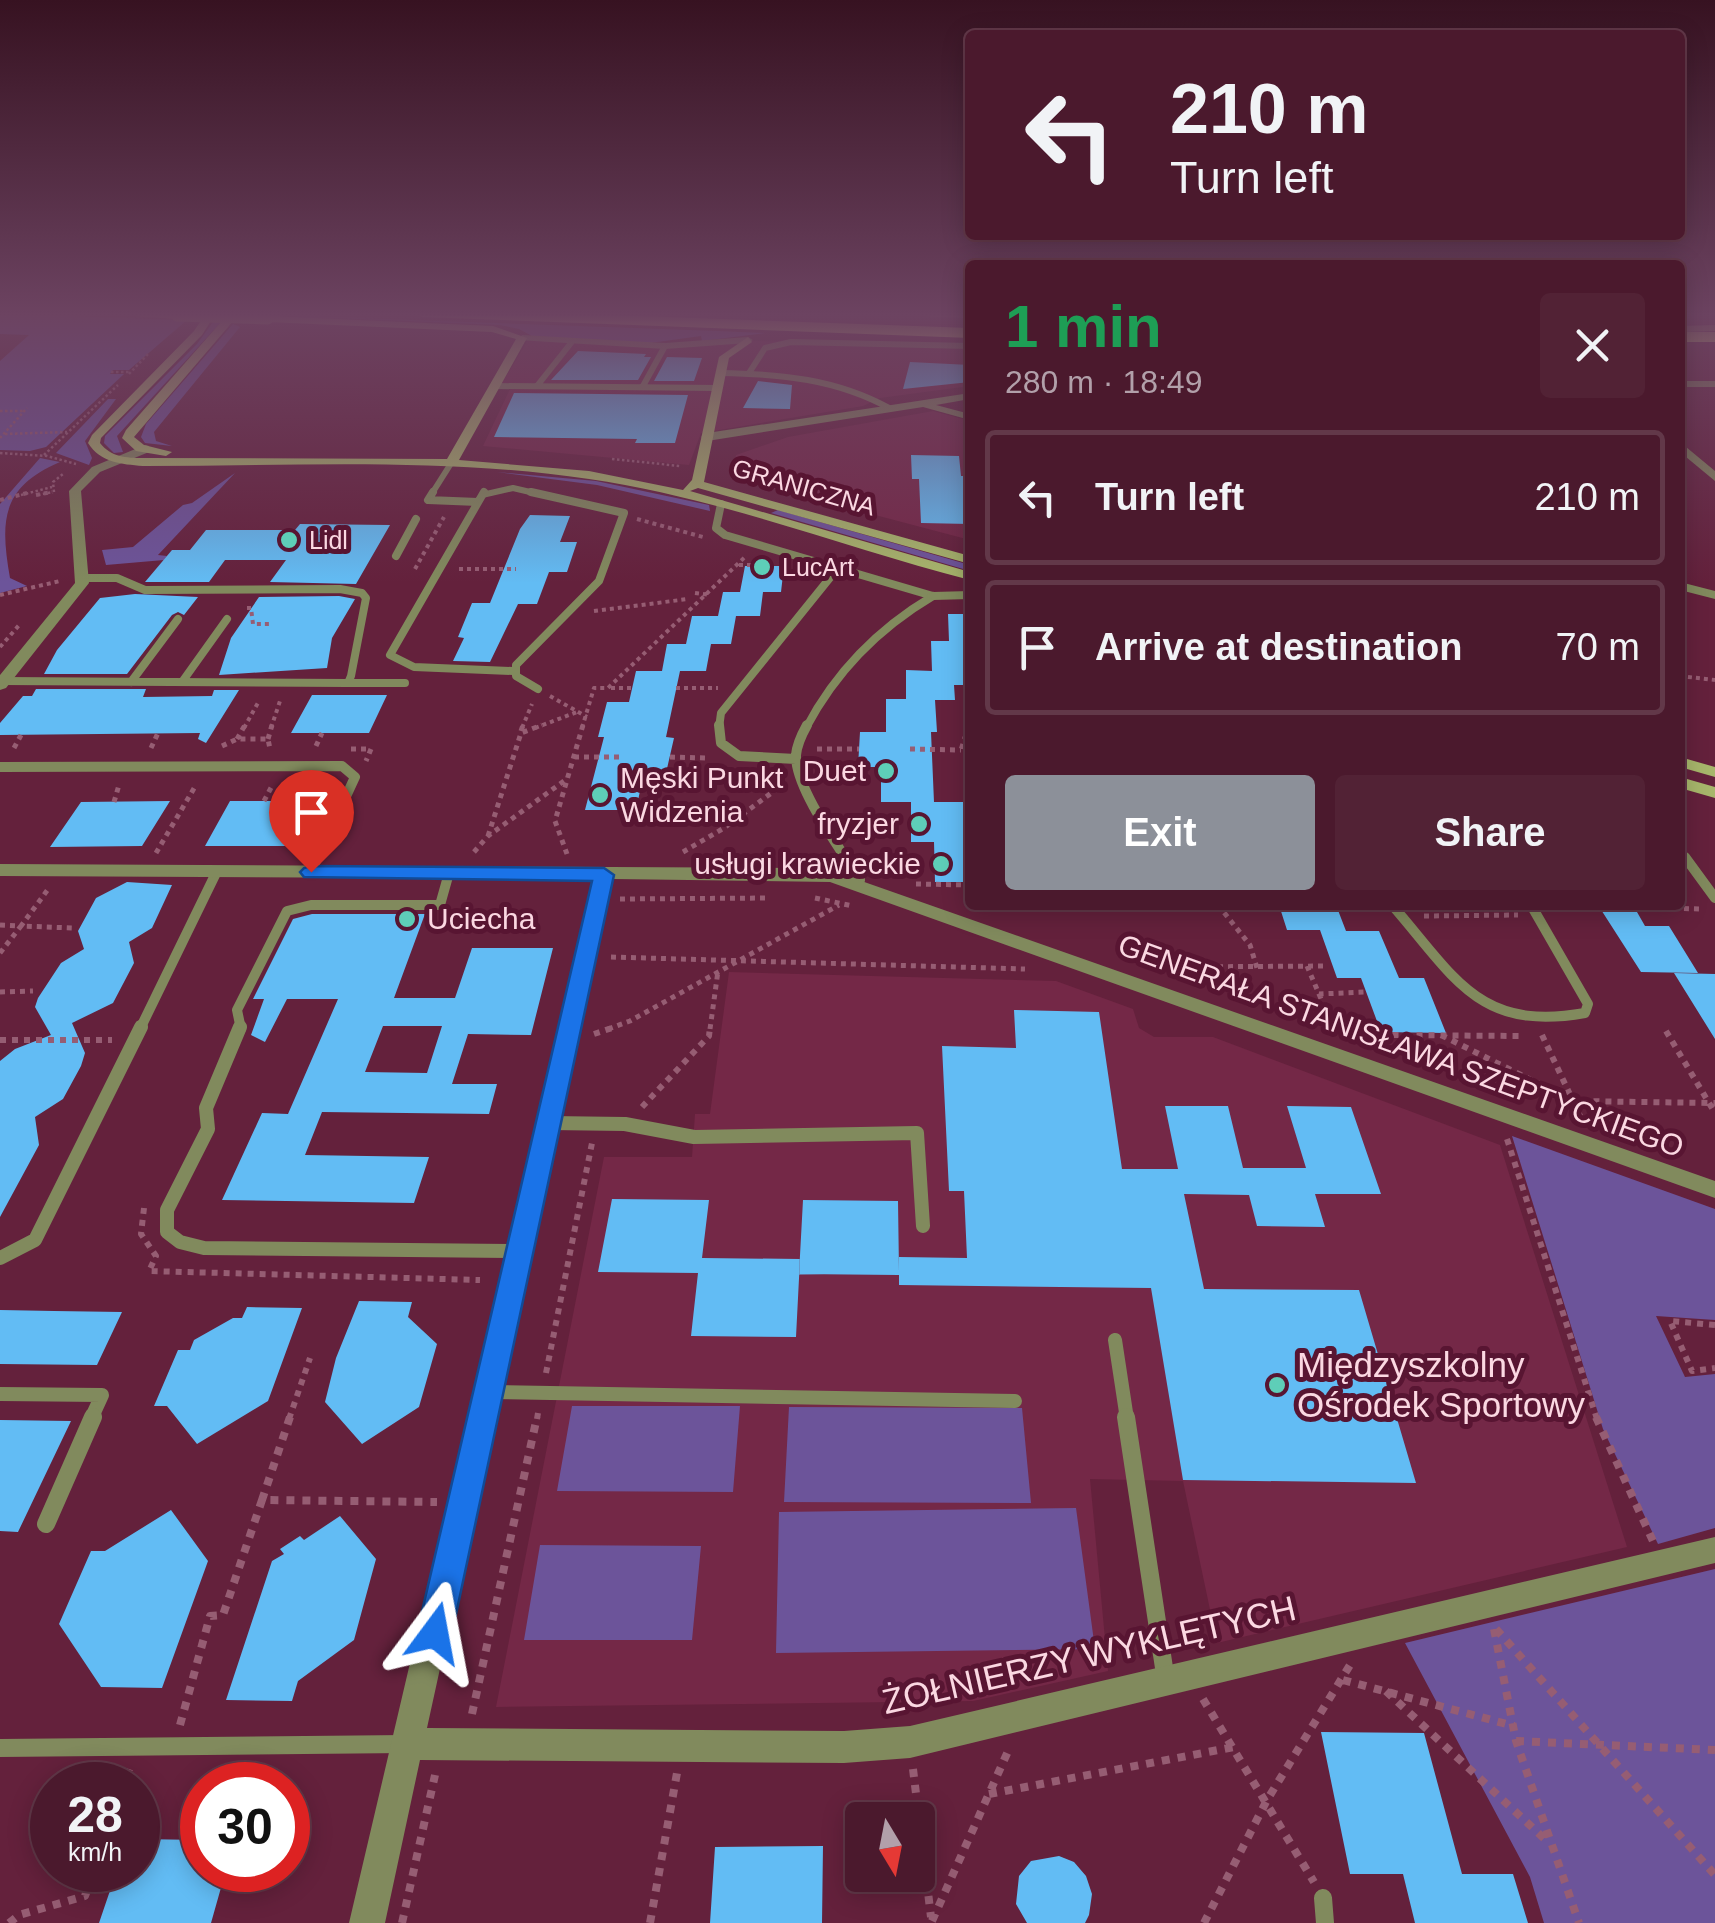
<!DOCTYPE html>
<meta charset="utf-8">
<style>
:root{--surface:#4b192d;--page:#522235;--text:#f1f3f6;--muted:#b2a0aa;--line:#623849;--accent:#8c9099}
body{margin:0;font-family:Arial,sans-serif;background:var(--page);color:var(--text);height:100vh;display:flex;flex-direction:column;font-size:38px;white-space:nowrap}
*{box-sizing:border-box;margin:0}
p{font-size:32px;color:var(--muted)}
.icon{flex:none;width:55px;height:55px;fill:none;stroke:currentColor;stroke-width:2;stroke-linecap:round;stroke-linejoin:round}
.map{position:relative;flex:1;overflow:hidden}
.details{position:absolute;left:965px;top:260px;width:720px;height:650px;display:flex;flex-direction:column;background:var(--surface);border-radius:10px;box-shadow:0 5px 25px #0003,0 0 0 2px var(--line)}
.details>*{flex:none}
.top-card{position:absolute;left:965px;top:30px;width:720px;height:210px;border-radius:10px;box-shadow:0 5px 25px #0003,0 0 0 2px var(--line);background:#4b192d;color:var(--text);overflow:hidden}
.needle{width:65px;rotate:170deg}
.tools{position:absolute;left:845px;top:1802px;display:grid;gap:20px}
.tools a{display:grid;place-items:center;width:90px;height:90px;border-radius:10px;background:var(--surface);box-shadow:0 5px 25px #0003,0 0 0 2px var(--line);font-size:50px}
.speed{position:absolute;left:30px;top:1762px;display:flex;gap:20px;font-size:50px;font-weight:700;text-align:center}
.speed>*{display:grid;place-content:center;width:130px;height:130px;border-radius:50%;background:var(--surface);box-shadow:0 5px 25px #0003,0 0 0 2px var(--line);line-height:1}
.speed small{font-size:25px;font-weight:400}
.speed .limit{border:15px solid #d22;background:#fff;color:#111}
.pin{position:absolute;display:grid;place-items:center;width:85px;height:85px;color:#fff;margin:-102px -42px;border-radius:50% 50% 50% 0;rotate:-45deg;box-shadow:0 0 10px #0007}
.pin .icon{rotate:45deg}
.me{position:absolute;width:110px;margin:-55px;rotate:13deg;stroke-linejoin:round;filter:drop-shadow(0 0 8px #0008)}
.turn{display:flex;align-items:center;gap:35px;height:210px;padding:0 40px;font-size:45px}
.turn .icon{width:130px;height:130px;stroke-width:2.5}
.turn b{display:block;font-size:70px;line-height:85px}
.round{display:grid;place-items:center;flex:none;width:105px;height:105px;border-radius:10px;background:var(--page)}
.head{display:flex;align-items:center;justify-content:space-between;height:170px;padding:0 40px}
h1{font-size:60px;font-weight:600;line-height:75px;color:#1e9e55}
.button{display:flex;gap:20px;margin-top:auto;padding:20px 40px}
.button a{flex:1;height:115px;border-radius:10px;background:var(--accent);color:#fff;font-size:40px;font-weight:600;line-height:115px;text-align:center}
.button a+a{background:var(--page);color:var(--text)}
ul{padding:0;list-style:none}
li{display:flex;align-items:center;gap:30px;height:135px;margin:0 20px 15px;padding:0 20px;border:5px solid var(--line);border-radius:10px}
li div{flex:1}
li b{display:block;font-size:38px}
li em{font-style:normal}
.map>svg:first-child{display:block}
</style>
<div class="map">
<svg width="1715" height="1923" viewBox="0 0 1715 1923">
<rect width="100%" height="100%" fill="#64213c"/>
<path fill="#742847" d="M529 338 660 344 736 340 970 348V386L880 398 863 406 701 433 689 465 483 446 510 389 499 388Z
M933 411 970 421V540L731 477 736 455 788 437Z
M729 972 1056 981 1133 1009 1139 1028 1154 1037H1213L1500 1145 1627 1547 1217 1643 1183 1481 1090 1479 1108 1671 973 1701 496 1707 604 1157H692L695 1114H710Z"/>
<path fill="#6c549a" d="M0 314 187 320 129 370H113L110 374H124L46 447 30 451 0 450V361L29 335 0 334Z
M271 315 718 331 765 333 702 341 701 336 650 343 532 336 519 329 500 325Z
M213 322H221L117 436 123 452 114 453 104 443 105 436 197 344Z
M233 324 240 327 154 432 156 441 172 446 145 443 141 437 146 424Z
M108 399H116L85 441 92 458 89 465 56 453Z
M40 458 60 462C1 487 0 521 10 578L27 586 0 593V504Z
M497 472 596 481 709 505 710 511 597 485Z
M235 473 158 555 167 556 164 560 106 565 102 550 133 547 183 505 192 503Z
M778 510 970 565V571L771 513Z
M1512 1136 1715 1209V1320L1656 1316 1685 1377 1715 1374V1528L1658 1544 1603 1429Z
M572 1406H740L733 1492 557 1491Z
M789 1407 1022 1408 1031 1503 784 1502Z
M1076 1508 1095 1649 776 1653 779 1512Z
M540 1545 701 1546 692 1640H524Z
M1715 1569V1923H1544L1530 1877 1405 1643Z"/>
<path fill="#62bcf4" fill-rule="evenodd" d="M578 351 646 354 644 357H651L638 380H551Z
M667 357 702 358 694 381H654Z
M910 362 970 365V382L903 389Z
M758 381 792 385 790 409 743 408Z
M514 393 688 395 675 443H635L637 439 494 437Z
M911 455 959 456 961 476H970V524L921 523 919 479H912Z
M530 515 570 516 560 542H577L567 572H549L537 604H518L490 662 453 661 464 638 458 637 472 603H490L520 529Z
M300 524 390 525 356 584 270 582 286 560H225L209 582H145L172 550H190L206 530H295Z
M745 566H784L781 592H763L760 616H736L731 644H711L706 671H662L667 644H686L692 616H718L723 592H740Z
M135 594 198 597 184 615 178 612 172 615 127 674H44L57 650 100 598Z
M339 596 355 599 332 638 327 668 219 675 231 638 259 597Z
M948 614H970V685H954L955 700H935L937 732H931L934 802H963L965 842H970V882H935L934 842H911V802H881V767H858L860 732H886V699H906V670L932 671 931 641H949Z
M636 671H680L666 737 674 738 666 773 644 772 636 810H585L604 737H598L607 702H629Z
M36 689H146L143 697 212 696 214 690H239L206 743 198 739 200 733 0 735V723L23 696H32Z
M312 695H387L369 733H291Z
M170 801 142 846 50 847 81 802Z
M230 801H316L294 846H205Z
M127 882 172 885 152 928 129 942 134 963 113 1003 72 1023 85 1053 81 1066 63 1099 35 1117 39 1145 0 1217V1061L15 1049 51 1035 35 1007 38 998 61 963 84 949 78 931 96 898Z
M1279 905H1336L1346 931H1379L1399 978H1424L1446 1033 1381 1032 1361 978H1337L1320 930H1287Z
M1598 905H1633L1645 926H1669L1698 973 1641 972Z
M312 914H425L394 998H455L472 948H553L531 1035 468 1034 452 1084H497L489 1114 322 1112 305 1155 429 1157 414 1203 222 1200 262 1113 288 1114 338 999H287L265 1042 251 1035 264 999H253L293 919ZM383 1026H442L427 1073 365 1072Z
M1674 973 1715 974V1039Z
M1014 1010 1099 1012 1122 1169H1178L1165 1106H1228L1243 1168H1306L1287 1106 1351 1107 1381 1194H1315L1325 1227 1257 1226 1249 1195 1184 1194 1204 1289 1359 1290 1416 1483 1183 1480 1151 1288 899 1285V1275L799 1274 803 1200 898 1201 899 1272V1257L967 1258 964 1191H949L942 1046 1016 1048Z
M612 1199 709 1200 702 1258 800 1259 796 1337 691 1336 698 1273 598 1272Z
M359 1301 412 1302 408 1317 437 1344 419 1407 362 1444 325 1402 336 1358Z
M247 1307 302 1308 268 1401 197 1444 167 1406H154L178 1350H190L194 1340 233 1318H242Z
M0 1310 54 1311 122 1312 97 1365 0 1364Z
M0 1420 71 1421 18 1532 0 1531Z
M171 1510 208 1561 162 1688 101 1687 59 1624 91 1551H105Z
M340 1516 376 1559 354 1640 298 1681 292 1701 226 1700 272 1561 284 1554 280 1549 300 1536 304 1540Z
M1321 1732 1424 1733 1462 1874H1513L1528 1923H1415L1403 1874H1350Z
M138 1839 202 1840V1870H226L211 1923H99L117 1870H138Z
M823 1846 822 1923H710L715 1847Z
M1059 1856 1074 1862 1086 1876 1092 1894 1089 1915 1085 1923H1027L1016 1904 1019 1876 1031 1861Z"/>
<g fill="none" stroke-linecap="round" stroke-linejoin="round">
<path stroke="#965d73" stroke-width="2.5" stroke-dasharray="2.5 2.5" stroke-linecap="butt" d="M111 372H129
M129 374 149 353
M0 411H24
M5 434 67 432
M0 438 27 408
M0 453 47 456 76 464
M44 455 118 385
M612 459 680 466
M54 492 53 482 63 474
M21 495 52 487
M38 495 53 492"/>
<path stroke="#965d73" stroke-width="4" stroke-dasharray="4 4" stroke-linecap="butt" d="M36 495 52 492
M0 500 31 492
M637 519 703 537
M739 565H760
M415 569 444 517
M459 569H516
M695 593 710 595
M0 595 60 581
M247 608H251L253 624H271
M594 611 688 599
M0 647 21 623
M1680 676 1715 680
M611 688H632
M676 688H718
M550 696 587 717
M244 728 259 701
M271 728 280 701
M522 728 532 704
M535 728 577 712
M582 728 594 688H608L746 556
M968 728 970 723"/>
<path stroke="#965d73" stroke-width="5" stroke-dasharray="5 5" stroke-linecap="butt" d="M969 725 961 750 970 755
M521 731 523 725
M237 739 245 725
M268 739 272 725
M222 746 237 739H268L270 749
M316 746 322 733
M14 748 21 735
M151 748 158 733
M351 749H371L366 761
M817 749H859
M910 749 961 750
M574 757H621
M670 757 707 758
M264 801 273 784
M114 802 119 785
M488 836 521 733 542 725
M474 852 488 836 564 781
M683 852 724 828 785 783
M156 853 196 785
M567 854 555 821 583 725
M916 884 970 885
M815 898 853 906
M620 899 769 898
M1218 905 1250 945 1257 968
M1555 907H1575
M1634 907 1701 909
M1424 916 1518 915
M0 925 21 926 49 888
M0 953 21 926 72 928
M611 957 1025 969
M1307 966 1319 994 1366 992
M1168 967 1328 966
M0 992 33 991
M1319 994 1333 1028
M1333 1028 1341 1029
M608 1029 630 1021 839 905
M710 1029 718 971"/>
<path stroke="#965d73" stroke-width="6" stroke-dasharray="6 6" stroke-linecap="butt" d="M1333 1028 1385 1035 1519 1036
M1666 1031 1715 1113
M594 1034 615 1027
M1441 1035 1573 1101 1715 1103
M1542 1035 1582 1120
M0 1040H112
M642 1107 709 1036 710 1027
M1507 1139 1597 1419
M144 1208 141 1234 156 1256 149 1271 480 1280
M1715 1325 1670 1321 1692 1371 1715 1368
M546 1373 592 1143
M289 1419 310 1358
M537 1419 538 1413"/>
<path stroke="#965d73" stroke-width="8" stroke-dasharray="8 8" stroke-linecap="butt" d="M290 1417 262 1500 437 1502
M1596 1417 1653 1541
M1494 1629 1516 1741 1579 1923
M1496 1629 1715 1875
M1343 1680 1514 1726
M1386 1691 1549 1843
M1203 1699 1314 1882
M472 1714 537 1417
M180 1725 210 1616 223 1615 262 1500
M1516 1741 1715 1750
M913 1769 931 1917
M124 1785 129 1769
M989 1794 1234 1747
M932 1921 1009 1749
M9 1923 19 1915 85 1896 94 1870
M402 1923 435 1775
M650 1923 677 1773
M1204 1923 1267 1800 1350 1665"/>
<path stroke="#818a5d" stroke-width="6" d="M721 373C781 374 836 379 889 408
M749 373 765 348 791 342 970 346
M495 386 718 388
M537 386 571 343
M643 386 665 346
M431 495 450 465
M482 495 513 488 543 495"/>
<path stroke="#818a5d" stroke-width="8" d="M433 492 428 500 478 502
M484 492 390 655 414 667 513 671
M531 492 624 513 599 581 516 665V676L538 689
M721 504 716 528 725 535 933 596
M396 556 416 519
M3 681 348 683 351 676 366 598 362 593 340 589 145 590 117 578H84
M131 682 178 619
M182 682 227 619
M348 683H405
M719 728 721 713 837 569
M806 728C836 671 879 628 933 596"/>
<path stroke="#818a5d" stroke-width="10" d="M719 725 721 743 739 756 796 759
M807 725C802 734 797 744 796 755 795 789 842 851 860 880
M0 767 342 766 355 777 311 872
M1685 857 1715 898
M1392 905C1455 977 1478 1032 1585 1013L1588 1004 1531 905
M140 1029 217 871
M241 1029 237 1010 287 911 311 905H440L449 873"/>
<path stroke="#818a5d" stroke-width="14" d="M240 1027 206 1108 208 1129 167 1210V1232L180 1242 204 1248 521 1251
M550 1123 625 1124 694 1137 917 1133 923 1226
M0 1258 35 1240 141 1027
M1115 1340 1127 1419
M489 1392 1015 1401
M0 1394 102 1395 91 1419"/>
<path stroke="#818a5d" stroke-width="18" d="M1126 1417 1166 1681
M46 1524 93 1417
M0 1748 406 1744
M1323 1898 1325 1923"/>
<path fill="#818a5d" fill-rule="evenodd" d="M522 335 665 343 748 337 753 340 748 343 665 349 518 340Z
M1680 381H1715V387H1680Z
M970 393V399L936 405 970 414V420L923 407 707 441 701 437 707 433Z
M1680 442 1715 471V481L1680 452Z
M145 445 149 446V452L100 472 81 491 89 583 6 688 0 690V675L75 583 69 491 92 467Z
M1680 582 1715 591V599L1680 590Z
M970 591V599L933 600 926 596 933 592Z
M0 864 797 868 833 871 1715 1181V1198L830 882 613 879 427 1728 844 1731 910 1726 1715 1537V1563L910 1758 844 1763 420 1760 385 1923H349L594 879 0 876Z"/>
<path fill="#a7b66b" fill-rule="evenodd" d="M94 313H179L182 316 177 319Z
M206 313H216L202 335 101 438 100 443C111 457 126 458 143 458L447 459 516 339 492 332 268 322 263 319 268 316 493 326 527 338 459 460 589 471 683 490 692 480 719 357 748 337 752 342 729 358 704 482 970 556V564L698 488 690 491 970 572V580C843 547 720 498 589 479 442 457 293 466 143 466 121 464 101 463 88 443L92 435 194 331Z
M229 313H240L134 437 144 445 172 452 166 456 136 451 122 438 126 430Z
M918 313H970V318L923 316Z
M1715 325V331L1680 332V326Z
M1680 757 1715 767V777L1680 767Z
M1680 777 1715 787V798L1680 788Z"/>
<path fill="#dff57e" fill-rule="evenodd" d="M415 313H555L970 328V338L422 317Z
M1680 332H1715V342H1680Z"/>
<path stroke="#a7b66b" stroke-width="11" d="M177 316 268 319"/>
</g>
<linearGradient id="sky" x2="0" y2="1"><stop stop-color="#371221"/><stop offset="0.54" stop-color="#6c4361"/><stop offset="1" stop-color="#6c4361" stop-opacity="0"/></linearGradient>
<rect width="1715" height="583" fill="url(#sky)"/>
<path fill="#1a73e8" stroke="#114b97" stroke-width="2.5" d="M311 866 604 868 614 875 452 1633 447 1645 435 1649 422 1645 417 1633 592 881 304 877 300 872 304 868Z"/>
<g fill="#5eceb8" stroke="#581532" stroke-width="4">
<circle cx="289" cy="540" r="10"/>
<circle cx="762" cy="567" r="10"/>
<circle cx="886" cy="771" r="10"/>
<circle cx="600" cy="795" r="10"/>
<circle cx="919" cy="824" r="10"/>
<circle cx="941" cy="864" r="10"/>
<circle cx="407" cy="919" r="10"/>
<circle cx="1277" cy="1385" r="10"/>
</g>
<g text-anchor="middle" stroke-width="10" stroke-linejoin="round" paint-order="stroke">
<g font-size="25" fill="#fbd8e2" stroke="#581532">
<text transform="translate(804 487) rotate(16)" y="9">GRANICZNA</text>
</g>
<g font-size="25" fill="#fbd8e2" stroke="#581532" text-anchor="start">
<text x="309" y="549">Lidl</text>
<text x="782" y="576">LucArt</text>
</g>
<g font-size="30" fill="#fbd8e2" stroke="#581532" text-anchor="end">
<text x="866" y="781">Duet</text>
<text x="620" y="788" text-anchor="start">Męski Punkt<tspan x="620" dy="34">Widzenia</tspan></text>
<text x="899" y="834">fryzjer</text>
<text x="921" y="874">usługi krawieckie</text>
<text x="427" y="929" text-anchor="start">Uciecha</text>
</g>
<g font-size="30" fill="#fbd8e2" stroke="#581532">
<text transform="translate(1401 1046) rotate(20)" y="10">GENERAŁA STANISŁAWA SZEPTYCKIEGO</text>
</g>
<g font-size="35" fill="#fbd8e2" stroke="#581532" text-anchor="start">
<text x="1297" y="1377">Międzyszkolny<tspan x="1297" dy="40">Ośrodek Sportowy</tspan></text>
</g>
<g font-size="35" fill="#fbd8e2" stroke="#581532">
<text transform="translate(1089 1655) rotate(-13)" y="12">ŻOŁNIERZY WYKLĘTYCH</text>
</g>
</g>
</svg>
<div class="tools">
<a><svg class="needle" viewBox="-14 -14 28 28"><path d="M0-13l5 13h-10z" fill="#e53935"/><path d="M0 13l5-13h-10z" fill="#b2a0aa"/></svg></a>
</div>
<div class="speed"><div>28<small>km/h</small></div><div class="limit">30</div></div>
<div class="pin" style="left:311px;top:872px;background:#d93025"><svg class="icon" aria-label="arrive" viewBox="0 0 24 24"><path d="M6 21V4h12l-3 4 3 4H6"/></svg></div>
<svg class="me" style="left:435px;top:1633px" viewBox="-20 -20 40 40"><path d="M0-17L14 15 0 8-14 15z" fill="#1a73e8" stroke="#fff" stroke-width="4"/></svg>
<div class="top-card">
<div class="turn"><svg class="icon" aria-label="left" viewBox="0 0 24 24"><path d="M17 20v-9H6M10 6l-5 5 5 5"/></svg><div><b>210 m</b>Turn left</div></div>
</div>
<section class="details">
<div class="head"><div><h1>1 min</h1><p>280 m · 18:49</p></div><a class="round"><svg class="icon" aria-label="close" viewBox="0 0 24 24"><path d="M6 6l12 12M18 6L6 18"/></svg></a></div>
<ul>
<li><svg class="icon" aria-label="left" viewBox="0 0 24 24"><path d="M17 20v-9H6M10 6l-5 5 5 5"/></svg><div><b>Turn left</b></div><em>210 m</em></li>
<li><svg class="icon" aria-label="arrive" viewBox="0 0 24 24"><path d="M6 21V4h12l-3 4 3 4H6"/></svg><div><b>Arrive at destination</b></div><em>70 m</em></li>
</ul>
<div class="button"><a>Exit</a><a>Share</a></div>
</section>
</div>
